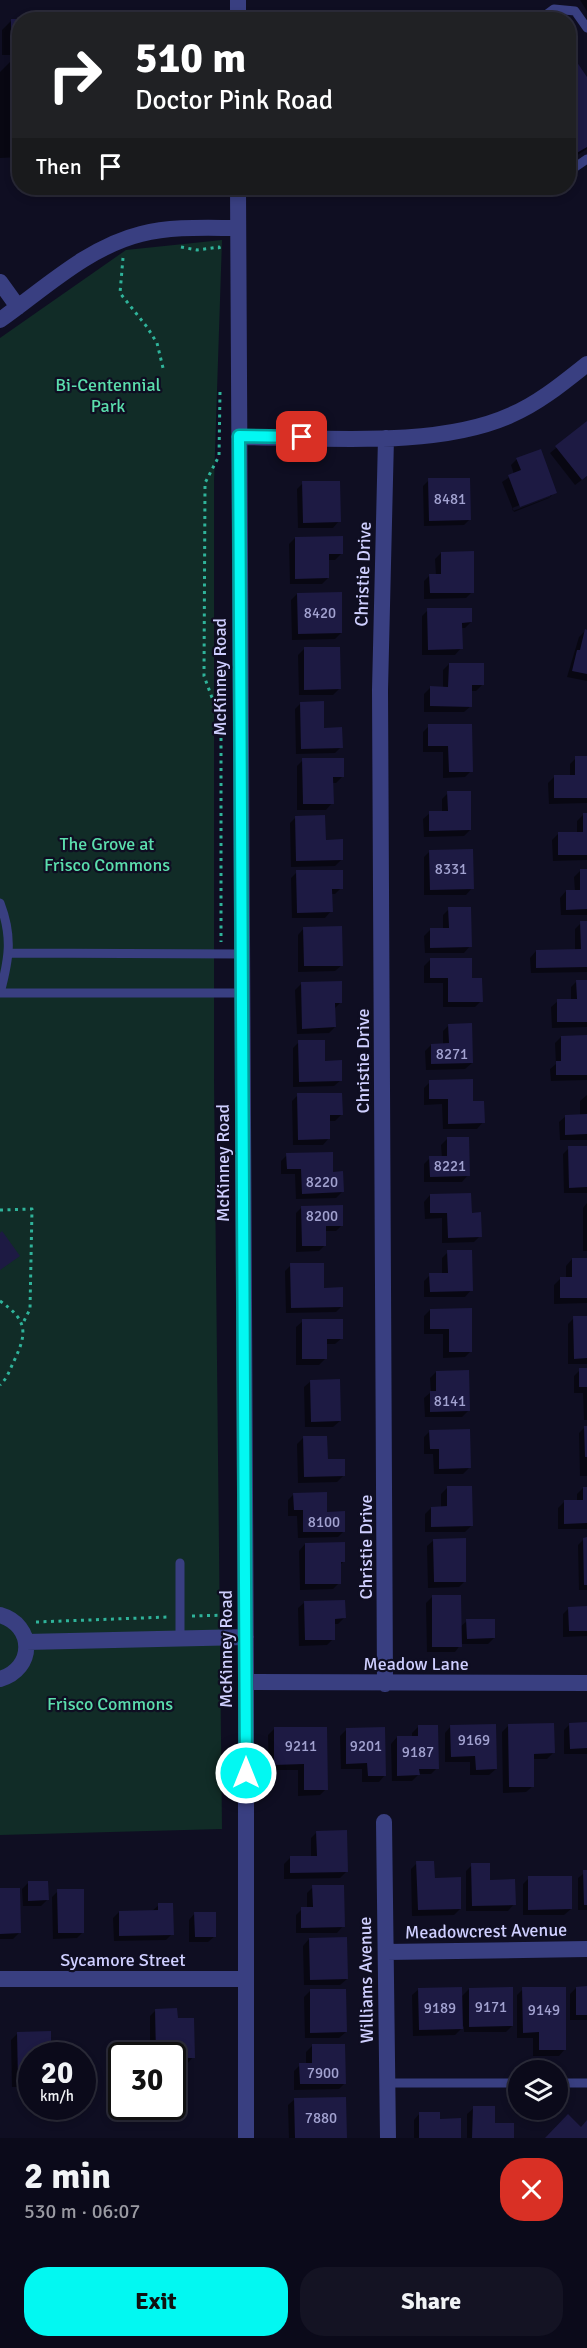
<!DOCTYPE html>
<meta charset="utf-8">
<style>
:root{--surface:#0b0a1a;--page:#141323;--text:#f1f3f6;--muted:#9a9aa2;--line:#2b2b39;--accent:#02f8f2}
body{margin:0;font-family:Signika,sans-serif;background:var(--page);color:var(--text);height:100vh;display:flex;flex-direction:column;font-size:22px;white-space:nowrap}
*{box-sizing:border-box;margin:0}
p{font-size:20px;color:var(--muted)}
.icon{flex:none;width:33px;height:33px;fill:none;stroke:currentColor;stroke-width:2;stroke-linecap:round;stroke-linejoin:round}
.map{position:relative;height:2138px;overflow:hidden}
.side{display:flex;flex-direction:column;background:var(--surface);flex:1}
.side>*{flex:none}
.banner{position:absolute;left:12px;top:12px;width:564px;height:183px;border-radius:24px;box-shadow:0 3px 9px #0003,0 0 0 2px var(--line);background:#202124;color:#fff;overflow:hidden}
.controls{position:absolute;left:508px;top:2060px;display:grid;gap:12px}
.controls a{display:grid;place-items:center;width:60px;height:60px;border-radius:50%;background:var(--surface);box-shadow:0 3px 9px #0003,0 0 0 2px var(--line);font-size:30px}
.speed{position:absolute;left:18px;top:2042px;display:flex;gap:12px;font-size:30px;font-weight:700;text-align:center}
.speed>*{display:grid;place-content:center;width:78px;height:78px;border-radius:50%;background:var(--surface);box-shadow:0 3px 9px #0003,0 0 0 2px var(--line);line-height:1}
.speed small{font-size:15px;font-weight:400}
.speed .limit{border:3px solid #111;border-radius:9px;background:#fff;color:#111}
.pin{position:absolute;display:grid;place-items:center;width:51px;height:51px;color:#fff;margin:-26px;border-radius:12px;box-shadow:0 3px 9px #0006}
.me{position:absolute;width:66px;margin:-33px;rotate:0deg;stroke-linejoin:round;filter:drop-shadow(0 0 4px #0008)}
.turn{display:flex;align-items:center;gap:21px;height:126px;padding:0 24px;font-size:27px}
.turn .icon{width:78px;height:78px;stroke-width:2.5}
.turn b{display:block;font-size:42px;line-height:51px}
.then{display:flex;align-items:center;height:57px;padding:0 24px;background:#0003;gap:12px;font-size:22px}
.round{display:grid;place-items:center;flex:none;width:63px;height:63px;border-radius:24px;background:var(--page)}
.summary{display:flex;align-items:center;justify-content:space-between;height:102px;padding:0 24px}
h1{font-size:36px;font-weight:700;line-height:45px}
.cta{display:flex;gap:12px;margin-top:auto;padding:12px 24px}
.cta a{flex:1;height:69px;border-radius:24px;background:var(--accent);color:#111;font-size:24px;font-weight:700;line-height:69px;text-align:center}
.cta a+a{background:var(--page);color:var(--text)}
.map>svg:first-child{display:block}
</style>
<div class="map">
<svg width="587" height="2138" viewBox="0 0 587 2138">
<rect width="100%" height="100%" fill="#0f0e22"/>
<path fill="#112c27" d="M222 240 214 482V1079L222 1829 0 1835V338L126 250Z"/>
<path fill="#0007" fill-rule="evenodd" d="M580 0H587V11Z
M11 21H20V55H2V30Z
M568 51 587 80V149L568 161Z
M11 61H20V157L0 158V72Z
M587 423V476L575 485 550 453Z
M517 459 555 492 549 498 514 512 502 482 514 474 511 465ZM550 494V497L513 511 512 508Z
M429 480 470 519 464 525 424 526 423 486Z
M303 483 339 521 333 528H298L297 489Z
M295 538 341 554 335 560H327L328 578 322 584H290L289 544Z
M441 553 472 592 466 598 424 599V581L430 575H436L435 559Z
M297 594 341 633 335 639 292 640 291 600Z
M428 610 471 622 465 628H461V648L455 655H422V616Z
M585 631 587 632V681L567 677 579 637Z
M304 649 339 689 333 695H299L298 655Z
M449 664 482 685 476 691H471V706L464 712H424V694L430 688H443V670Z
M301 703 341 747 335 753 296 754 295 709Z
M470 725 471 771 465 777 443 778V752H423V732L429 726Z
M576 758H587V803L549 804 548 783 554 777 570 776V764Z
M303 760 343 776 336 783H332V803L326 810H297V766Z
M448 793 470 830 464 836 424 837 423 819 430 813H442V799Z
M583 815H587V860L553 861 552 840 558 834 577 833V821Z
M296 817 324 841 341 860 335 866 291 867 290 823Z
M430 851 472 888 466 895H424V857Z
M581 870H587V915H561L560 898 566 891H575L574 877Z
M297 872 341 888 335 894H331V911L325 918H292L291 878Z
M449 909 470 946 464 953H425L424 936 431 929H443V915Z
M581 923H587V972L531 973 530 958 536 951H575V929Z
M304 928 342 965 335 971 298 972V935Z
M430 960 470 980 481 1001 475 1007H443V983H424V966Z
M577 981H587V1027L552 1028 551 1007 558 1001H571V987Z
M301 984 341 1002 334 1009 335 1027 329 1033 297 1034 295 990Z
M449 1025 472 1063 465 1069 426 1070 425 1051 431 1045H443V1031Z
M561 1037H587V1080L551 1081 550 1069 556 1064 555 1043Z
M299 1042 324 1062 341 1080 334 1086 293 1087V1048Z
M430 1082 472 1102 483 1122 477 1129H443L442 1104 424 1105V1088Z
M298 1095 341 1115 335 1121H328L329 1138 323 1145H293L292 1101Z
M587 1095V1140H560L559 1122 566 1116H580V1101Z
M448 1138 468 1175 462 1182H424V1164L430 1158H442L441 1145Z
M587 1147V1193H564L563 1154 569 1148Z
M287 1155 332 1173 342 1192 336 1198 296 1199 295 1174H281V1161Z
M430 1195 470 1214 480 1236 474 1242 442 1243V1218L425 1219 424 1202Z
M587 1203V1251H583V1208Z
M302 1207 342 1225 336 1231H325V1245L319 1251 296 1252V1213Z
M448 1252 471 1290 465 1297H424V1281L430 1275H442V1258Z
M572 1259H587V1303L554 1304V1285L560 1279 566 1278V1266Z
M291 1265 323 1289 342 1306 336 1312 286 1313 285 1271Z
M470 1309 471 1351 465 1357 443 1358V1334H424V1316L430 1310Z
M574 1318H587V1364H568V1324Z
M303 1321 342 1338 335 1344H325V1359L319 1365H296V1327Z
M587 1369V1420H584L583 1393H574V1376L580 1370Z
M436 1372 468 1411 462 1417H425L424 1398 431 1392 430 1378Z
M311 1381 340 1421 333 1427H305L304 1387Z
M585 1427H587V1476H580L579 1433Z
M430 1431 469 1468 463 1474H434L433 1454H424V1437Z
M303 1438 343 1476 337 1482 298 1483 297 1444Z
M447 1488 471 1526 465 1532H425V1514L431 1508H441V1494Z
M583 1488H587V1529H558V1508L564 1502H577V1494Z
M294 1494 326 1513 344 1531 338 1537 298 1538 297 1516H288V1500Z
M584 1539H587V1590H579L578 1545Z
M434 1540 465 1581 459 1587 428 1588 427 1546Z
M305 1544 344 1561 339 1566V1583L333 1589 300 1590 299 1551Z
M432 1597 460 1627 467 1621 494 1638 488 1644H461L455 1652H427L426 1603Z
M305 1602 344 1618 338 1624H333V1639L327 1645 299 1646 298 1608Z
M569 1608H587V1636L563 1637V1614Z
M570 1724H587V1754H564V1730Z
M509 1725 553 1753 547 1759H532L533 1786 526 1792 503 1793 502 1732Z
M451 1726 496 1769 489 1775H470V1762H445V1733Z
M418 1727 437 1768 431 1774H419L412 1781H392L391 1744 397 1737H412V1733Z
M274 1729 326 1789 320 1795 298 1796V1770H269L268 1735Z
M346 1730 385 1775 379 1782H362V1769H341L340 1736Z
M317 1832 346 1872 340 1878 284 1879V1864L290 1858 311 1857V1838Z
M417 1863 460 1909 454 1915 412 1916 411 1869Z
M472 1865 514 1904 508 1911H466V1871Z
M587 1871V1910H578V1878Z
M529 1878 571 1909 564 1915H523V1884Z
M28 1883 47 1900 41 1906H23L22 1889Z
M313 1887 343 1926 337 1933H296V1915L302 1909H307V1893Z
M0 1890 19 1933 13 1939H0Z
M58 1891 83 1932 77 1938 53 1939 52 1897Z
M159 1905 172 1934 166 1940 114 1941 113 1918 119 1912 152 1911Z
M195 1913 215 1936 208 1942H189V1920Z
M309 1939 347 1979 340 1985H304L303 1946Z
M576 1988H587V2020H570V1994Z
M419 1989 460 1998 469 1989 512 2026 506 2032H464V2026L455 2035 413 2036 412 1995Z
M523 1989 565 2049 559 2056H533V2038H517V1995Z
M310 1991 346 2032 339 2038H305L304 1997Z
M156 2010 176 2020 193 2057 187 2064H172V2055H150V2016Z
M17 2034 50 2055H32V2087H12L11 2040Z
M312 2046 345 2083 339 2089 294 2090V2071L300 2065H306V2052Z
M295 2099 346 2138H289L288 2105Z
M474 2108 494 2124 512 2138H467V2114Z
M420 2113 439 2120 459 2138H414V2120Z"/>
<path fill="#1d1a43" d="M11 19H20V46H11Z
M568 49 587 77V147L575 154 568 144Z
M11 59H20V146H11Z
M587 421V476L582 480 555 446Z
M541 449 557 493 520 507 508 475 521 470 516 458Z
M428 478H470L471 520 429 521Z
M302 481H340L341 522 303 523Z
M343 536V554H329V578L295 579V537Z
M474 551V593H430L429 574H441V552Z
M342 592V633L298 634 297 593Z
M427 608H472V622L462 623 463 649 428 650Z
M585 629 587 630V674L572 671 577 650H580Z
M304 647H340L341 689 304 690Z
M449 663H484V685H472V707L430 706V686L448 687Z
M324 701V728L342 727 343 748 301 749 300 702Z
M428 724H472L473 772H449L448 746H428Z
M575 756H587V798H554V775H575Z
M302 758H344V777H333L334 804H303Z
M447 791H471V830L429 831V811H448Z
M583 813H587V855H558V832H583Z
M325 815 326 840 343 839V860L296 861 295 816Z
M473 849 474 889 430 890 429 850Z
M580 869H587V909L566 910V890H580Z
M296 870H343V889H332L333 912 297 913Z
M448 907H471L472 947 430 948V928H449Z
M580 921H587V967L536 968V950L581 949Z
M342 926 343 966H304L303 927Z
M430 958H472V978H482L483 1002H448V978H430Z
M576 980H587V1022H557V999H577Z
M342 981V1003H335L336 1027 302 1029 301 982Z
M472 1023 473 1063 431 1064V1044L449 1043 448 1024Z
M587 1035V1075H556V1061H561V1036Z
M298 1040H325V1061L342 1060V1081L299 1082Z
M473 1079V1101H484L485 1123 448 1124V1099H429V1080Z
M297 1093H342L343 1115H330V1139L298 1140Z
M587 1114V1134L565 1135V1115Z
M447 1137H469L470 1176 430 1177 429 1156H447Z
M568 1146H587V1187L569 1188Z
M333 1152V1172L343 1171 344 1192 302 1194 301 1169H287L286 1153Z
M471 1193 472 1213 481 1212 482 1237 448 1238 447 1213H430V1194Z
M343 1205V1226H326V1246H302L301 1206Z
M2 1231 20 1256 0 1270V1233Z
M447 1250H472L473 1291 430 1292 429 1273H448Z
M572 1258H587V1298H560V1277H572Z
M290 1263H324V1288L343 1287V1307L291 1308Z
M472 1308V1352H449V1329H430V1309Z
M573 1316H587V1358L574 1359Z
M302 1319H343V1339H327V1359H302Z
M579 1368H587V1387H579Z
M469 1370 470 1411 430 1412V1391H436V1371Z
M340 1379 341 1421 311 1422 310 1380Z
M584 1426H587V1457H585Z
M470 1429 471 1468 439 1469V1449H430L429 1430Z
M303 1436H327L328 1459H345V1476L304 1477Z
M447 1486H472L473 1526 431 1527V1507L447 1506Z
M583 1487H587V1523L564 1524V1500H583Z
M327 1492V1512L345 1511V1532H303V1510H294L293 1493Z
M587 1537V1585H584L583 1538Z
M466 1538V1582H434L433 1539Z
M345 1542V1562H341V1584H305V1543Z
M432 1595H461L462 1647H432Z
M345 1600 346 1618 335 1619V1640H305L304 1601Z
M587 1606V1631H569L568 1607Z
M466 1619H495V1638L467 1639Z
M587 1722V1748L570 1749 569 1723Z
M554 1723 555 1753 534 1754V1787H509L508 1724Z
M496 1724 497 1769 476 1770 475 1756 451 1757 450 1725Z
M418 1725H438L439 1769H419L420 1775 397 1776V1736H418Z
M274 1727H327L328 1790H304V1764L274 1765Z
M385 1727 386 1776H368L367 1763 346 1764V1728Z
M347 1830 348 1872 290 1873V1856H317L316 1831Z
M416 1861H434L435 1878 461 1877V1909L418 1910Z
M471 1863H490V1880L515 1879 516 1905 472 1906Z
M583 1870H587V1905H584Z
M528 1876H572V1909L528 1910Z
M28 1881H48L49 1900 28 1901Z
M312 1885H344L345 1927 301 1928V1907H313Z
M0 1888H20L21 1933 0 1934Z
M57 1889H84V1933H58Z
M158 1903H173L174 1935 119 1936V1911L158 1910Z
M194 1912H216V1937H195Z
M347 1937 348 1979 310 1980 309 1938Z
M587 1986V2015H576V1987Z
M462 1987 463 2029 419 2030 418 1988Z
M513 1987V2026L469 2027V1988Z
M522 1987H566V2050H539V2032L523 2033Z
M310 1989H346L347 2032 310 2033Z
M177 2008 178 2018H194L195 2058H172V2055H156L155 2009Z
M51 2031V2055H32V2081H18L17 2032Z
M312 2044H345L346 2084H300L299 2063H312Z
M346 2097 347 2138H295L294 2098Z
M473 2106H495V2123H514V2138H472Z
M419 2112H440V2119L461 2118V2138H419Z
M568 2114 581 2127 587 2120V2138H545Z"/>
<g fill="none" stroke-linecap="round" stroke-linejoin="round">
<path stroke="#2fb39a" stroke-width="3" stroke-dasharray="3 4.5" stroke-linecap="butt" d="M181 247 197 250 219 247 221 253
M123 258 120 293 147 327 157 343 163 368
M220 392 219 456 205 483 204 676 221 722V942
M0 1210 32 1209 30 1309 22 1325
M0 1301C27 1320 28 1332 14 1361 10 1369 7 1379 0 1385
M192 1616 229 1615
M36 1622 167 1617"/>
<path stroke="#393f81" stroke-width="9" d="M539 20 554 9 575 11 587 28
M568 172 587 159
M0 903C13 937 9 959 0 993
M10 953 241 954
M0 993H242
M180 1563V1639
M387 2083H519
M558 2083H587"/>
<path stroke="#393f81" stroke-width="16" d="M238 0V20
M238 188 246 1682V2138
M0 282 18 307
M0 320C44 289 88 247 141 234 173 226 206 228 238 228
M239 437C320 437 436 449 511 415 539 403 563 383 587 364
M0 1615C35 1625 35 1669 0 1679
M26 1642 246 1637
M246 1682 587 1683
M385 1684 380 690 386 438
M384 1822 388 2138
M386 1952 587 1949
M0 1979H246"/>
</g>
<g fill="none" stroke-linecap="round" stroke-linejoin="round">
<g stroke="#01a19d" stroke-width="15">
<path id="route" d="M246 1773 239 436 302 437"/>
</g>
<use href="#route" stroke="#02f8f2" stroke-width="10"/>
</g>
<g text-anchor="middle" stroke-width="4.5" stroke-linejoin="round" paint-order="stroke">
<g font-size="15" fill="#a2a2d0">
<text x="450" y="504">8481</text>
<text x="320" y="618">8420</text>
<text x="451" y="874">8331</text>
<text x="452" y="1059">8271</text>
<text x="450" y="1171">8221</text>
<text x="322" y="1187">8220</text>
<text x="322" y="1221">8200</text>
<text x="450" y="1406">8141</text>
<text x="324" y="1527">8100</text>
<text x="474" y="1745">9169</text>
<text x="301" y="1751">9211</text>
<text x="366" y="1751">9201</text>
<text x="418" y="1757">9187</text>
<text x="491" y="2012">9171</text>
<text x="440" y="2013">9189</text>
<text x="544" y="2015">9149</text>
<text x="323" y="2078">7900</text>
<text x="321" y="2123">7880</text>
</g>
<g font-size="18" fill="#5bdead" stroke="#0f0e22">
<text x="108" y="391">Bi-Centennial<tspan x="108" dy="21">Park</tspan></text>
<text x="107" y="850">The Grove at<tspan x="107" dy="21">Frisco Commons</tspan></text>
<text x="110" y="1710">Frisco Commons</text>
</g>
<g font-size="18" fill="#cfcfff" stroke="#0f0e22">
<text transform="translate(363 574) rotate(-88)" y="6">Christie Drive</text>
<text transform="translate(220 677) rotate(-90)" y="6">McKinney Road</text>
<text transform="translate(363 1061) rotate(-90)" y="6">Christie Drive</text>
<text transform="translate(223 1163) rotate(-90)" y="6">McKinney Road</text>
<text transform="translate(366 1547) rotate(-90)" y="6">Christie Drive</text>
<text transform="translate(226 1649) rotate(-90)" y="6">McKinney Road</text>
<text x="416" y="1670">Meadow Lane</text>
<text transform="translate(486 1931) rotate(-1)" y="6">Meadowcrest Avenue</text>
<text x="123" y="1966">Sycamore Street</text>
<text transform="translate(366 1980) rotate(-91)" y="6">Williams Avenue</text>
</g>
</g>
</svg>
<div class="controls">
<a><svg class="icon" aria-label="layers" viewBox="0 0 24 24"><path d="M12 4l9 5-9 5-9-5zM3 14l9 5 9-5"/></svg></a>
</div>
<div class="speed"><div>20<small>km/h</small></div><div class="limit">30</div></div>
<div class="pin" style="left:302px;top:437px;background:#d93025"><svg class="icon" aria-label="arrive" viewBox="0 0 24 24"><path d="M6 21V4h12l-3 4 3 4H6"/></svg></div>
<svg class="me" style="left:246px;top:1773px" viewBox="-20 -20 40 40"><circle r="17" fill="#02f8f2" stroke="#fff" stroke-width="3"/><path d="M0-11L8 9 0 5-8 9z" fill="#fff"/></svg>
<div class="banner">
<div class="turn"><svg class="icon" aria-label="right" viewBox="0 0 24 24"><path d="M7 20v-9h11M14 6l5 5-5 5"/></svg><div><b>510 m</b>Doctor Pink Road</div></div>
<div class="then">Then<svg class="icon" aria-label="arrive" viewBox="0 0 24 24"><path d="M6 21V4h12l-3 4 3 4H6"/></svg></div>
</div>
</div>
<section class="side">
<div class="summary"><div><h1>2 min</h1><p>530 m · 06:07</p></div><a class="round" style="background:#d93025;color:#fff"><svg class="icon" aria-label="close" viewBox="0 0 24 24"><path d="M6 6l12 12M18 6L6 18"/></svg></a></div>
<div class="cta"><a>Exit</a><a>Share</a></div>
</section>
